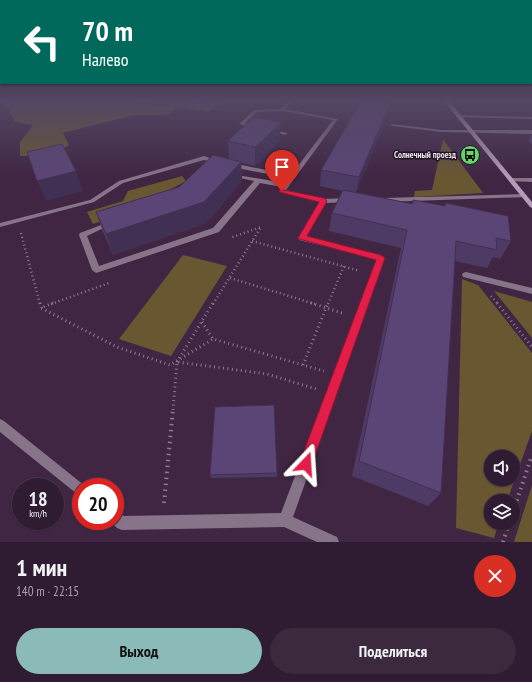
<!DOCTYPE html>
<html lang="ru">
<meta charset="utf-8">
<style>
:root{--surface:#301c32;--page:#3c293e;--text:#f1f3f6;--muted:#a8a1ac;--line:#4b3a4d;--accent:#8bbbb9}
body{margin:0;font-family:"PT Sans Narrow",sans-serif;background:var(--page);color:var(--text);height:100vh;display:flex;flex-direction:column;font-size:15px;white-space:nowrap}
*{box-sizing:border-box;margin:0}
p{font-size:13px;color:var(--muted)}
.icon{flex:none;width:22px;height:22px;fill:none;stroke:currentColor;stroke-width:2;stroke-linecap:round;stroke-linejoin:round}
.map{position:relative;height:542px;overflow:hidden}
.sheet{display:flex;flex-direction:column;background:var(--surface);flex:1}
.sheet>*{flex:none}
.hud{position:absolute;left:0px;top:0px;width:532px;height:84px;box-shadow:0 1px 3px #0004,0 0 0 1px var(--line);background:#00695c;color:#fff;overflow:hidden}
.tools{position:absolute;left:484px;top:450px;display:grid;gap:8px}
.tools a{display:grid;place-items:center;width:36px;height:36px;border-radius:50%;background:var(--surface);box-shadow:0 1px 3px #0004,0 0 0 1px var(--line);font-size:20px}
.speed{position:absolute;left:12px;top:478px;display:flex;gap:8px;font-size:20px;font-weight:700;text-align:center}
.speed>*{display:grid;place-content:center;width:52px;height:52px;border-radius:50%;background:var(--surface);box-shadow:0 1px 3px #0004,0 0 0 1px var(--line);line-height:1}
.speed small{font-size:10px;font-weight:400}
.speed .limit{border:6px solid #d22;background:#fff;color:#111}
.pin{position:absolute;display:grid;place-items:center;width:34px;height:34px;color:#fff;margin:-41px -17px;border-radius:50% 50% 50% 0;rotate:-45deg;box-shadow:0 0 4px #0007}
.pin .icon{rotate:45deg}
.me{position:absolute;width:44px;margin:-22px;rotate:20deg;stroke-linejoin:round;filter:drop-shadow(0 0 3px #0008)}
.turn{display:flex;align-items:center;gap:14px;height:84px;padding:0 16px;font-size:18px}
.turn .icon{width:52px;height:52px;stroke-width:2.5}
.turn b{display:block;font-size:28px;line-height:34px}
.round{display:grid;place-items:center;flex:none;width:42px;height:42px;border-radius:21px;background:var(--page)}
.head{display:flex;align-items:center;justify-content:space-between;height:68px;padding:0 16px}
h1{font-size:24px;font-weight:700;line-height:30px}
.action{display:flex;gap:8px;margin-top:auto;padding:8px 16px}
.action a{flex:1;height:46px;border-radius:24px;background:var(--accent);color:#111;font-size:16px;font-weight:700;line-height:46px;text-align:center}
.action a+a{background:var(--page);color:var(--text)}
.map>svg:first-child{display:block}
</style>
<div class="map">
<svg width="532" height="542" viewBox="0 0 532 542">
<rect width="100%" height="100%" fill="#402642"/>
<path fill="#695732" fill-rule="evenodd" d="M15 101H107L175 107 145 101H176L198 104 230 101 212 107 214 108 208 112 179 107 167 115H134L63 133 69 145 52 155 20 156V142L33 125 15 122 6 104Z
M443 139 483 193 414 197 415 191 432 190Z
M182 176 186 181 130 211 93 224 87 212 123 201 128 191Z
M183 255 227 266 171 356 119 339Z
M462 279 478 285 532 353V431L507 501H491V523H499L494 538 456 528ZM491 457H513V479H491Z
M494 291 532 302V338Z
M532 485V542H514Z"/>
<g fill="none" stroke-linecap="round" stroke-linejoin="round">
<path stroke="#907a92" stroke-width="2.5" stroke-dasharray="1 3" stroke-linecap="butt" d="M21 233 40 304
M252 241 360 271
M230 278 315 304
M491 296 498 304
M51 304 109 283
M213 304 261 227 230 238
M328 304 344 266"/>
<path stroke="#907a92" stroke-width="3" stroke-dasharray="1 3.5" stroke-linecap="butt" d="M40 303 41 308
M53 303 41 308 117 347 170 365 213 339 324 371
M311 303 345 314
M497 303 532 347
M202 322 213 339
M177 362 213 303
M303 365 328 303
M173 410 177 362 267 374 316 389"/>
<path stroke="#907a92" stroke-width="4" stroke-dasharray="1.5 4.5" stroke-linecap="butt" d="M164 503 173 409
M513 512 532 455
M503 542 509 523"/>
<path fill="#877488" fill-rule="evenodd" d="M288 101H293L285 109 338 119 286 190 324 199 348 198 351 200 348 202 326 203 306 237 381 255 385 258 293 517 337 537 339 542H317L284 527 122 530 117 528 110 521H115V510L124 516 281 513 377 259 299 240 298 238 320 202 280 192 279 191 282 187 260 183 219 232 96 273 92 270 79 235 80 233 109 222 111 221 114 223 87 236 99 266 213 228 254 181 231 176V174L285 183 289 178 232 167 229 165 232 163 291 175 333 120 282 111 257 112 245 123 258 126V128L239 124 254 110 281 109Z
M458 115 532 117V119L456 117V115Z
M391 124 442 130H532V134L442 132 393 126 391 125Z
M269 129 288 133 285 135 271 131H269Z
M204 156 222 162 219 164 204 160 123 183 94 202 0 227V223L90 200 119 181Z
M511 178H532V182L509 181V179Z
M524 194 526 195V197L384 202 381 200 384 198Z
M466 272 532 288V294L463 277 462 275 463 273Z
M0 419 4 421 85 486 86 487H81V496L77 494 0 432Z"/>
<path fill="#b79ab9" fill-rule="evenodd" d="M444 101H449L532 202V208L530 207Z"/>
</g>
<path fill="#4e3b65" d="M391 108 356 192 412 204 413 200 445 206 446 203 511 241 500 259 493 257 487 268 455 261 441 493 428 506 352 476 401 248 329 231 332 213 342 191 320 186 321 170Z
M532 134V144L528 141Z
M280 140 261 161 255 166 241 163 242 181 207 223 113 255 103 232 96 212 179 187 229 159 228 141Z
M277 473V477L211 478 210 475Z"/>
<path fill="#403053" d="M391 101H392L391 108 356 194 359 177Z
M281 122 280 140 261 161 255 166V147Z
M241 162 242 181 207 223 113 255 106 234Z
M76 171 83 191 46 201 37 181Z"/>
<path fill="#5b4576" stroke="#403053" d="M361 101H391L359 177 321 170Z
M253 117 281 122 261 142 255 147 228 141Z
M62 144 76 171 37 181 27 152Z
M213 155 241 162 204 202 106 234 96 212 179 187Z
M343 190 413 204V200L445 206 446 203 508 216 511 241 496 238 497 250 456 241 441 493 359 461 407 230 332 213Z
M274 405 277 473 210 475 215 407Z"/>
<linearGradient id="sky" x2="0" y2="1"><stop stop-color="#231524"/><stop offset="0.57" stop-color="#534765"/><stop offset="1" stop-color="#534765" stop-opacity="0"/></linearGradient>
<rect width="532" height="177" fill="url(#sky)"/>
<path fill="#e11d48" stroke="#92132f" d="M279 189 324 198 327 201 307 236 381 255 385 258 312 464 310 468 306 471 301 468 299 464 376 260 299 239 298 238 319 202 279 192Z"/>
<defs>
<g id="bus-disc" transform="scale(1)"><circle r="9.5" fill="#64d467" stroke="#201421"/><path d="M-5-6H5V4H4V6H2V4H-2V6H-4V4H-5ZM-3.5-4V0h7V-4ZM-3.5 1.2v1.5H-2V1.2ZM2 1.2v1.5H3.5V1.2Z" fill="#111"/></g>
</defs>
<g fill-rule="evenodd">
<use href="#bus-disc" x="470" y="155"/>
</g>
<g text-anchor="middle" stroke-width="3" stroke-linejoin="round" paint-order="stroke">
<g font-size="9" font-weight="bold" fill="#f1e0f2" stroke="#201421" text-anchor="end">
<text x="456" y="158">Солнечный проезд</text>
</g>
</g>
</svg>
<div class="tools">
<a><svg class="icon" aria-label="sound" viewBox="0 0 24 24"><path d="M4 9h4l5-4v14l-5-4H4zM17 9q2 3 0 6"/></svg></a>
<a><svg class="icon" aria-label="layers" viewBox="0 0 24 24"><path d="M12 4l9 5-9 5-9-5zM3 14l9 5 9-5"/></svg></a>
</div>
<div class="speed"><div>18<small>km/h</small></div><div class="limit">20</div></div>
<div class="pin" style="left:282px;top:191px;background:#d93025"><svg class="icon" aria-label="arrive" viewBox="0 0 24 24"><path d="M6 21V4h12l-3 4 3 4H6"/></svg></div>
<svg class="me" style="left:306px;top:464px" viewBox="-20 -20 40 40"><path d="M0-17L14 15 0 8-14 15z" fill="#e11d48" stroke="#fff" stroke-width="4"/></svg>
<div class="hud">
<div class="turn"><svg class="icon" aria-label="left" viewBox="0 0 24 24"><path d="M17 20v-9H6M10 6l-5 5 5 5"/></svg><div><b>70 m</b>Налево</div></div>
</div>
</div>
<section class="sheet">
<div class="head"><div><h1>1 мин</h1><p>140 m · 22:15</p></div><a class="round" style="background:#d93025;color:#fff"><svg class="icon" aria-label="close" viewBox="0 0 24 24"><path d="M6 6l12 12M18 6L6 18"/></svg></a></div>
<div class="action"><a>Выход</a><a>Поделиться</a></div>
</section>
